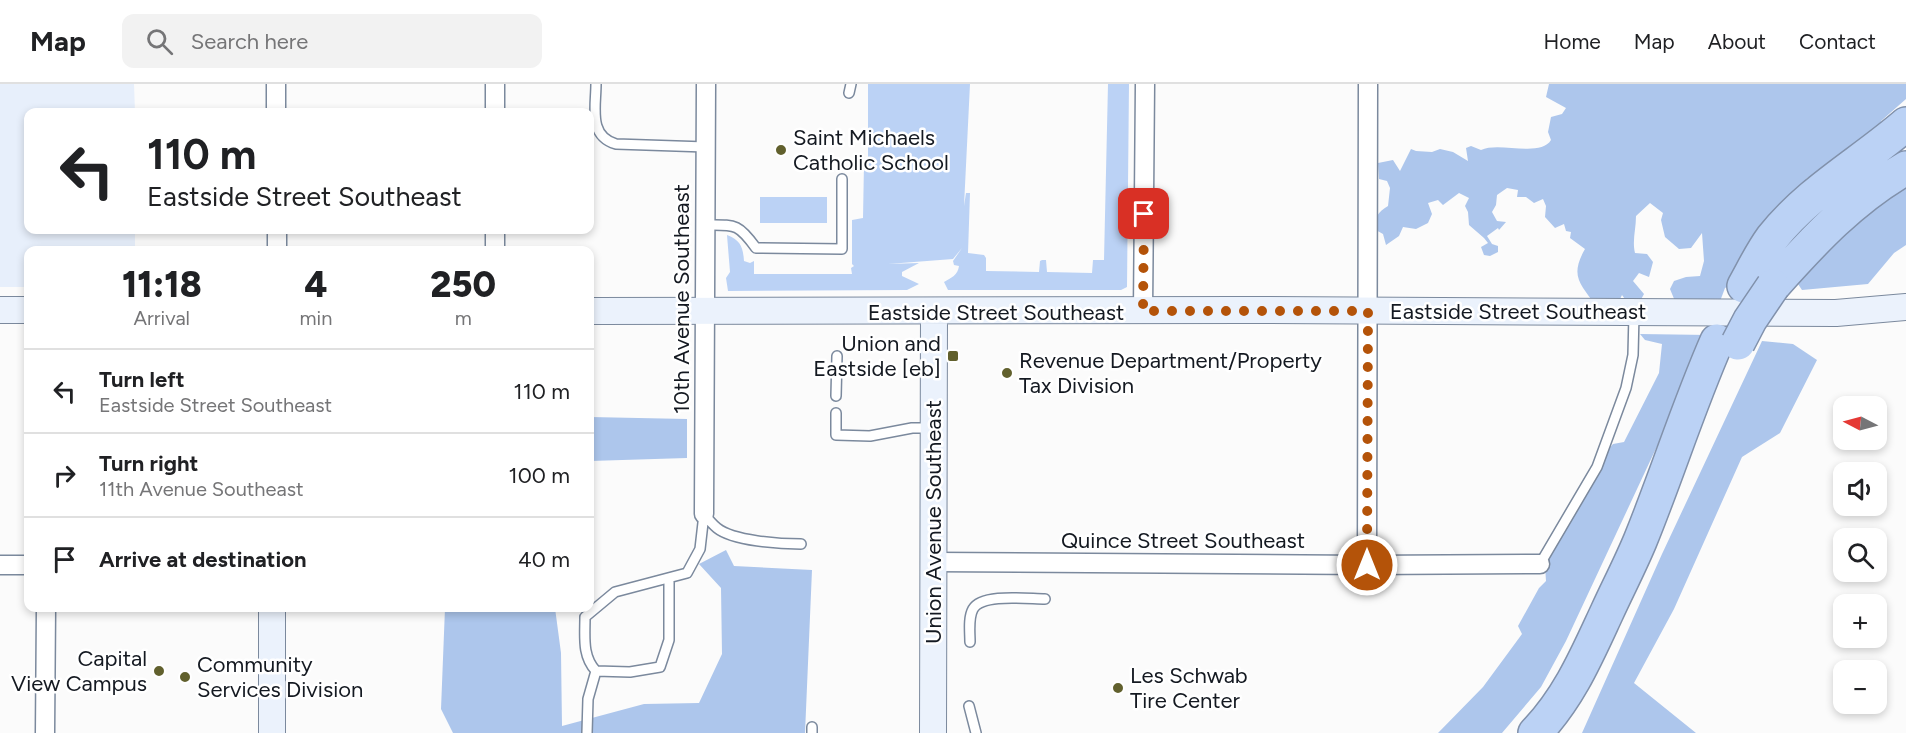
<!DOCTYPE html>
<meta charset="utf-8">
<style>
:root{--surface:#fff;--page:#f2f2f2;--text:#202124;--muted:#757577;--line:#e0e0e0}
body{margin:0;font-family:Figtree,sans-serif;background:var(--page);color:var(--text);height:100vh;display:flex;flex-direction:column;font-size:22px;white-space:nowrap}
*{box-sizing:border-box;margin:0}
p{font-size:20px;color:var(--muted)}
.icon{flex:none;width:33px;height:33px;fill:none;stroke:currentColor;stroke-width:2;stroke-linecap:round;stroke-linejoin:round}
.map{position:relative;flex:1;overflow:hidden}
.panel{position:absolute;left:24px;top:162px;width:570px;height:366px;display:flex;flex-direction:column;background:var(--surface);border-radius:12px;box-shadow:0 3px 9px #0003}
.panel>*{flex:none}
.guide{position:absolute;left:24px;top:24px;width:570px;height:126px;border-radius:12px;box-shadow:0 3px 9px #0003;background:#fff;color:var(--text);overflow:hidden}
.needle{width:39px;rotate:276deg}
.buttons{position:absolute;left:1833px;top:312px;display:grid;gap:12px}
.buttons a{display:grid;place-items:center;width:54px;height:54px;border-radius:12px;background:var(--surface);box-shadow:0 3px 9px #0003;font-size:30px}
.pin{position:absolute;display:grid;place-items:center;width:51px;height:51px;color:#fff;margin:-26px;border-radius:12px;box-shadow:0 3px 9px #0006}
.me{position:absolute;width:66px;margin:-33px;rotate:0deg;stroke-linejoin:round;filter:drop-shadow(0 0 4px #0008)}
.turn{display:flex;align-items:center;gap:21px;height:126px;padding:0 24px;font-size:27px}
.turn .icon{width:78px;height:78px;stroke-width:2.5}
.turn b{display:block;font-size:42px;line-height:51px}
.eta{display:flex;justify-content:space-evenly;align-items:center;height:102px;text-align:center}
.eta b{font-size:36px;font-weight:800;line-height:42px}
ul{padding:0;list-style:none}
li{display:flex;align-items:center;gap:18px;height:84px;padding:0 24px;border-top:2px solid var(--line)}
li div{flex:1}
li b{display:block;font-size:22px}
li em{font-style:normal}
header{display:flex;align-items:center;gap:36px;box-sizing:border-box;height:84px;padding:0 30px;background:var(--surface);border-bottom:2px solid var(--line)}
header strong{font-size:28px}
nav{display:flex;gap:33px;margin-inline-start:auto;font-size:21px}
.search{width:420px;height:54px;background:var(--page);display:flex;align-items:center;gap:15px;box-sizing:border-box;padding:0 21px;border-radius:12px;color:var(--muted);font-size:22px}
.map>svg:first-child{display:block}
</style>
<header>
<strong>Map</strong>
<div class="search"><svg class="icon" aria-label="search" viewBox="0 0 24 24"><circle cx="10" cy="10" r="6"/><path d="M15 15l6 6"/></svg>Search here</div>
<nav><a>Home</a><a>Map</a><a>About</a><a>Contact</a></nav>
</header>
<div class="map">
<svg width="1906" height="649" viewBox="0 0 1906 649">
<rect width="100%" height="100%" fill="#fbfbfb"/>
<path fill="#e7effb" d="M0 0H134L135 28H28V146H135V166H28V203H0Z"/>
<path fill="#bbd2f5" d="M868 0H970L964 122 966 109H970L968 169 984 171 986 174V187L1039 188 1040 177 1042 176H1046L1047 188 1092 189 1093 176H1104L1108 0H1129L1127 203 1121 206H948L944 198C951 194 958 191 959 182L954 181 953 177 962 164 953 175 888 180 919 179 902 188V192L919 200 907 206 728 207 726 194 730 188 727 151C741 156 743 164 744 177L750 179 754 177V190H852L851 184 854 182 852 180V136L863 134 864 79 868 78Z
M760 113H827V139H760Z"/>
<path fill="#adc6ec" d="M1549 0H1906V15L1881 37 1880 47 1822 90 1807 94 1786 125 1774 126 1766 134 1763 148 1736 198 1725 204 1719 220 1677 222 1670 205 1674 197 1686 193 1700 192 1704 177 1702 149 1691 164 1679 165 1665 153 1661 136 1663 129 1650 119 1636 132C1636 146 1632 156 1635 169L1647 170 1653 178 1649 193 1639 189 1633 197 1644 210 1638 221H1629L1622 211 1619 217 1596 222C1581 200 1569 193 1585 165L1570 154 1571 148 1566 147 1564 140 1555 144 1545 133 1546 122 1543 115 1534 119 1526 113H1517L1518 106 1507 104 1497 111 1496 121 1492 128 1497 137 1506 138 1499 146 1498 144 1487 152 1492 160 1498 162V168L1490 172 1484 171 1481 163 1488 159 1484 154 1469 141 1468 128 1465 122 1469 114 1459 109 1443 121 1438 116 1428 119 1432 130 1428 139 1416 145 1403 143 1399 152 1386 161 1383 150 1374 145C1374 134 1378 128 1388 122L1390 104 1387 97 1379 95 1378 79 1393 76 1400 87 1411 65 1416 67 1432 68 1440 65 1453 68 1468 77 1466 64 1471 62 1481 66C1499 57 1540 74 1551 56L1548 48 1551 33 1562 30 1566 24 1546 13Z
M1906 84V161L1894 169 1868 200 1802 206 1788 185Z
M1640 250 1709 251 1566 557 1541 603 1502 649H1438L1483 603 1522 550 1518 542 1539 504 1546 497 1545 482 1607 367 1613 360 1624 358 1659 289 1662 260 1645 256Z
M1762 257 1793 260 1817 276 1780 349 1742 373 1674 525 1634 599 1696 649H1582L1662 470Z
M590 333 687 335V374L590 377Z
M726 466 734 482 812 486 805 649H453L441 625 445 524H555L561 569 562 642 644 620 699 619 722 570 721 504 699 480Z"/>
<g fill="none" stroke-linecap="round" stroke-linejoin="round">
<g stroke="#7b899d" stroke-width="12">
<path id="lane" d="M596 0C596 23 588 52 616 60L706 63
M849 9 851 0
M706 141C735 141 738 139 756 164L842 165V95
M836 312 837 272
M836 329V351L870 352 912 344H933
M704 430C708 435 712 440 717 444 733 457 780 460 801 460
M1540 480 1597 383 1626 304 1633 271 1634 230
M669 494V556L660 583 630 588 596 587C582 572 585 553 585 533L615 508 687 489 700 465 704 430
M970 558C970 548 968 534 973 525 982 509 1028 515 1045 515
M969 622 976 649
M587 649 588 615 596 587
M812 649V643"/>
</g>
<g stroke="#7b899d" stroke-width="21">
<path id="street" d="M276 0V28
M495 28V0
M277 166V146
M495 166V146
M1143 227 1145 0
M704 430 706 0
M933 478 1367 481 1540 480
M0 481H28
M1367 481 1368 0
M45 649 46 524"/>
</g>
<g stroke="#7b899d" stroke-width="28">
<path id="secondary" d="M0 226H28
M590 227 1252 226 1836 229 1906 223
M272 649V524
M933 649 934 227"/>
</g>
<g stroke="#8191ab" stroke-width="36">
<path id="highway" d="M1744 202C1753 186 1761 169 1772 154 1809 107 1861 79 1906 40
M1773 202C1813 157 1853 114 1906 84
M1535 649C1569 614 1587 571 1607 528 1618 504 1630 481 1640 457 1667 391 1688 323 1717 257"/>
</g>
<use href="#lane" stroke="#fff" stroke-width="9"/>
<use href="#street" stroke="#fff" stroke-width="18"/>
<use href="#secondary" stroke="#ebf2fc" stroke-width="26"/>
<use href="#highway" stroke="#bbd2f5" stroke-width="33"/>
<g stroke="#8191ab" stroke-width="36" stroke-linecap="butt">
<path id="highway-bridge" d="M1738 259 1750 236 1773 202"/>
</g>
<use href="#highway-bridge" stroke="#bbd2f5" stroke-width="33"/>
</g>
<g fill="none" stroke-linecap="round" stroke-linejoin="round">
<path stroke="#b45309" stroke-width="10" stroke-dasharray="0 18" d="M1144 130 1143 227H1368L1367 481"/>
</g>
<g fill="#61602d" stroke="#fff" stroke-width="2">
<circle cx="781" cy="66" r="6"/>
<rect x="947" y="266" width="12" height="12" rx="3"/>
<circle cx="1007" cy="289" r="6"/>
<circle cx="159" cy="587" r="6"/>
<circle cx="185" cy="593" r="6"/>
<circle cx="1118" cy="604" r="6"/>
</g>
<g text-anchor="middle" stroke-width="5" stroke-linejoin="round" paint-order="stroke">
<g font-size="22" fill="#141921" stroke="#fff" text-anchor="start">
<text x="793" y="61">Saint Michaels<tspan x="793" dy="25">Catholic School</tspan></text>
<text x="941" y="267" text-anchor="end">Union and<tspan x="941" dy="25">Eastside [eb]</tspan></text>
<text x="1019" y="284">Revenue Department/Property<tspan x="1019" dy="25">Tax Division</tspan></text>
<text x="147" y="582" text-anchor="end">Capital<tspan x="147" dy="25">View Campus</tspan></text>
<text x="197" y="588">Community<tspan x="197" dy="25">Services Division</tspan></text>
<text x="1130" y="599">Les Schwab<tspan x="1130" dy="25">Tire Center</tspan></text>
</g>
<g font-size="22" fill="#141921" stroke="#fff">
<text transform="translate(681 215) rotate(-90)" y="8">10th Avenue Southeast</text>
<text x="1518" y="235">Eastside Street Southeast</text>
<text x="996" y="236">Eastside Street Southeast</text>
<text transform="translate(933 438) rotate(-90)" y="8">Union Avenue Southeast</text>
<text x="1183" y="464">Quince Street Southeast</text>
</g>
</g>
</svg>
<div class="buttons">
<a><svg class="needle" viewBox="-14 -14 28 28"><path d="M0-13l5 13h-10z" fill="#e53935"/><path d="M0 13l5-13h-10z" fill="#757577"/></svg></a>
<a><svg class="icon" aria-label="sound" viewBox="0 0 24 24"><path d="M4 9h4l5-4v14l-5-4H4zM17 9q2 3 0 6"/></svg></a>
<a><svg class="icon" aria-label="search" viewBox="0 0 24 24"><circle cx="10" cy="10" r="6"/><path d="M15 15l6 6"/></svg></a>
<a>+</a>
<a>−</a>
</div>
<div class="pin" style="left:1144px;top:130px;background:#d93025"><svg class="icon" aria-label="arrive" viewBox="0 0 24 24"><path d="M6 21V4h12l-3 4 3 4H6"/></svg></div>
<svg class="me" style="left:1367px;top:481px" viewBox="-20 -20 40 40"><circle r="17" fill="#b45309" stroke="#fff" stroke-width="3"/><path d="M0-11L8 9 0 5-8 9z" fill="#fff"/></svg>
<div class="guide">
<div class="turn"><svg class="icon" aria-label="left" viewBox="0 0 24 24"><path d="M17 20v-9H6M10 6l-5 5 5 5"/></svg><div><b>110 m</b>Eastside Street Southeast</div></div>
</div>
<section class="panel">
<div class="eta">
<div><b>11:18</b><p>Arrival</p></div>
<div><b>4</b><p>min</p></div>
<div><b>250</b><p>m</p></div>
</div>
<ul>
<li><svg class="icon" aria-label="left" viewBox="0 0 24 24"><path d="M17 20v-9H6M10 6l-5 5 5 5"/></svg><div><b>Turn left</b><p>Eastside Street Southeast</p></div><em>110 m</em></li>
<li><svg class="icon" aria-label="right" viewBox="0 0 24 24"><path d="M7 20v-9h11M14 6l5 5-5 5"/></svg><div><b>Turn right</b><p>11th Avenue Southeast</p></div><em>100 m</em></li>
<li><svg class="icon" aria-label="arrive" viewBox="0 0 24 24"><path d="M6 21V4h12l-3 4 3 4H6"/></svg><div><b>Arrive at destination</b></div><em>40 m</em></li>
</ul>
</section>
</div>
